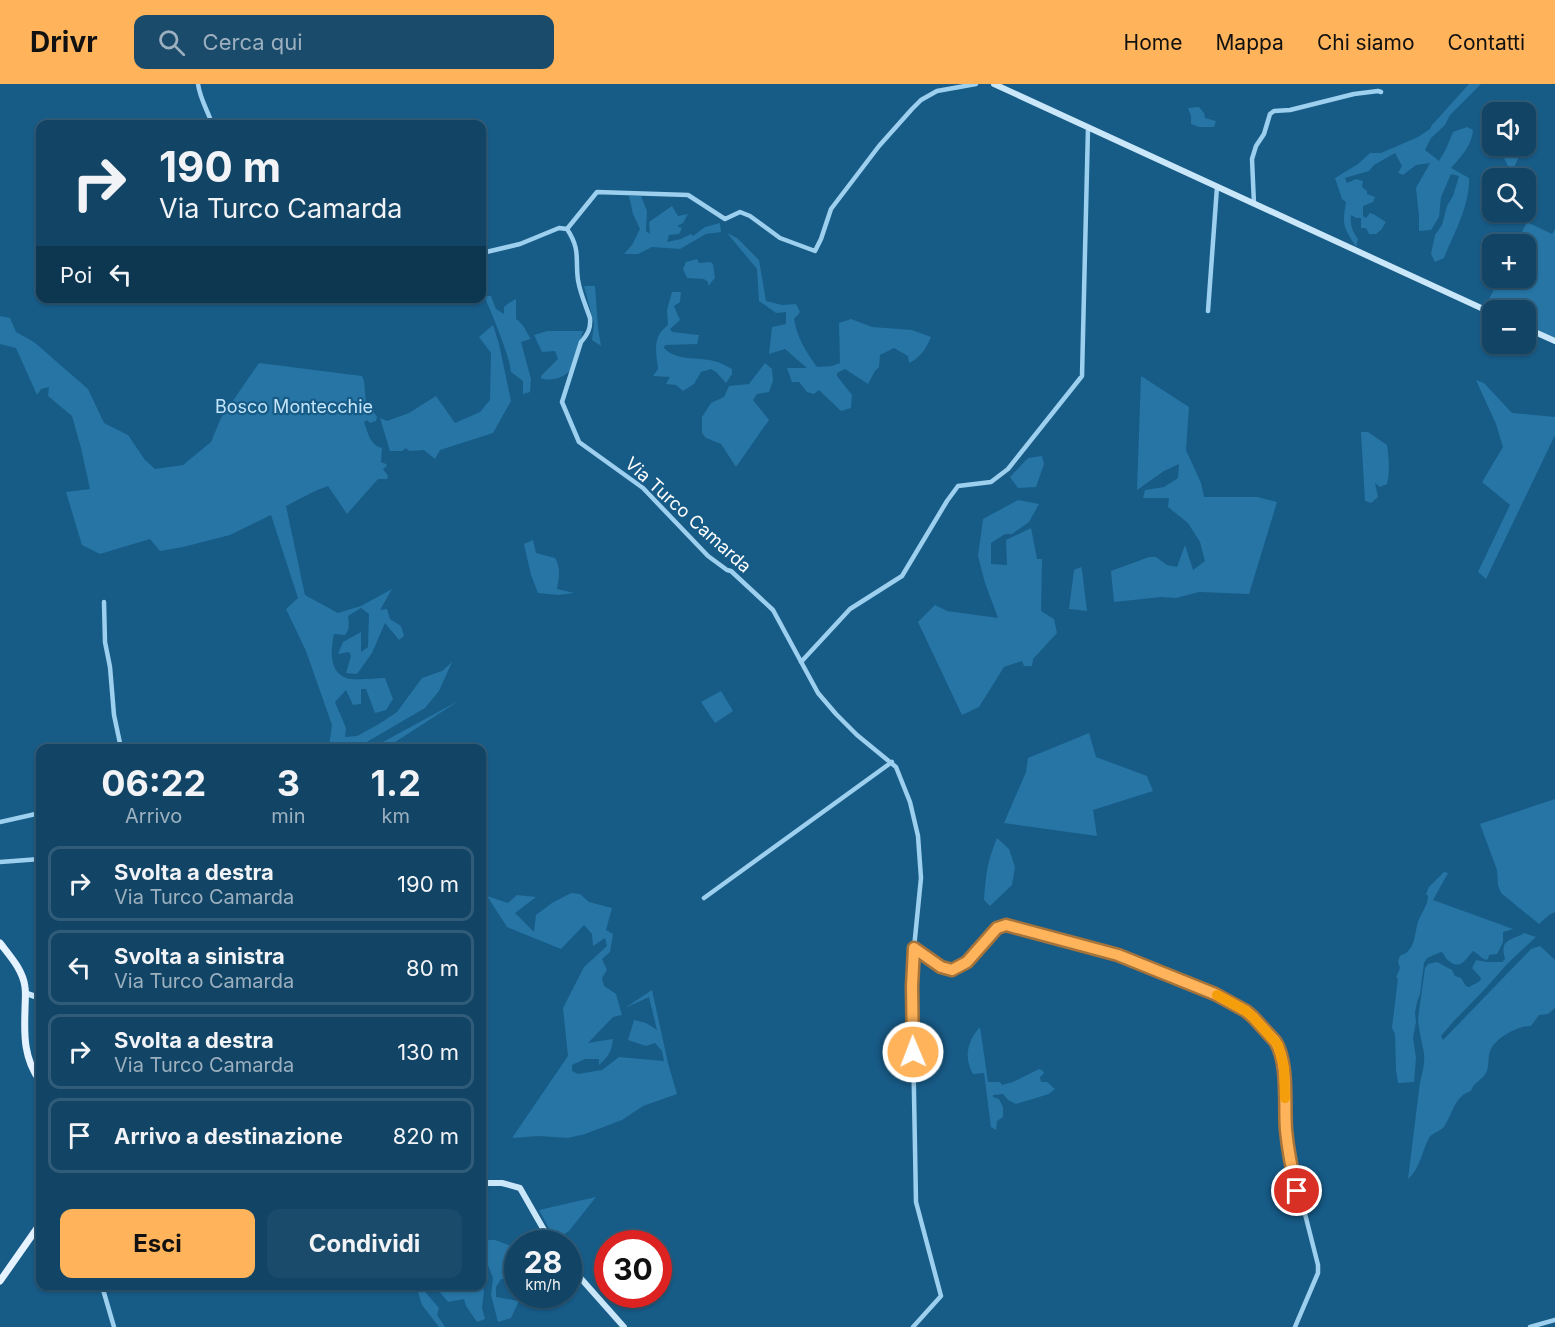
<!DOCTYPE html>
<html lang="it">
<meta charset="utf-8">
<style>
:root{--surface:#114465;--page:#1a4b6b;--text:#f1f3f6;--muted:#9cb0bf;--line:#305c79;--accent:#ffb35a}
body{margin:0;font-family:Inter,sans-serif;background:var(--page);color:var(--text);height:100vh;display:flex;flex-direction:column;font-size:22px;white-space:nowrap}
*{box-sizing:border-box;margin:0}
p{font-size:20px;color:var(--muted)}
.icon{flex:none;width:33px;height:33px;fill:none;stroke:currentColor;stroke-width:2;stroke-linecap:round;stroke-linejoin:round}
.map{position:relative;flex:1;overflow:hidden}
.panel{position:absolute;left:36px;top:660px;width:450px;height:546px;display:flex;flex-direction:column;background:var(--surface);border-radius:12px;box-shadow:0 2px 4px #0004,0 0 0 2px var(--line)}
.panel>*{flex:none}
.hud{position:absolute;left:36px;top:36px;width:450px;height:183px;border-radius:12px;box-shadow:0 2px 4px #0004,0 0 0 2px var(--line);background:#114465;color:var(--text);overflow:hidden}
.buttons{position:absolute;left:1482px;top:18px;display:grid;gap:12px}
.buttons a{display:grid;place-items:center;width:54px;height:54px;border-radius:12px;background:var(--surface);box-shadow:0 2px 4px #0004,0 0 0 2px var(--line);font-size:30px}
.speed{position:absolute;left:504px;top:1146px;display:flex;gap:12px;font-size:30px;font-weight:700;text-align:center}
.speed>*{display:grid;place-content:center;width:78px;height:78px;border-radius:50%;background:var(--surface);box-shadow:0 2px 4px #0004,0 0 0 2px var(--line);line-height:1}
.speed small{font-size:15px;font-weight:400}
.speed .limit{border:9px solid #d22;background:#fff;color:#111}
.pin{position:absolute;display:grid;place-items:center;width:51px;height:51px;color:#fff;margin:-26px;border:3px solid #fff;border-radius:50%;box-shadow:0 2px 6px #0007}
.me{position:absolute;width:66px;margin:-33px;rotate:359deg;stroke-linejoin:round;filter:drop-shadow(0 0 4px #0008)}
.turn{display:flex;align-items:center;gap:21px;height:126px;padding:0 24px;font-size:27px}
.turn .icon{width:78px;height:78px;stroke-width:2.5}
.turn b{display:block;font-size:42px;line-height:51px}
.then{display:flex;align-items:center;height:57px;padding:0 24px;background:#0003;gap:12px;font-size:22px}
.eta{display:flex;justify-content:space-evenly;align-items:center;height:102px;text-align:center}
.eta b{font-size:36px;font-weight:700;line-height:42px}
.cta{display:flex;gap:12px;margin-top:auto;padding:12px 24px}
.cta a{flex:1;height:69px;border-radius:12px;background:var(--accent);color:#111;font-size:24px;font-weight:700;line-height:69px;text-align:center}
.cta a+a{background:var(--page);color:var(--text)}
ul{padding:0;list-style:none}
li{display:flex;align-items:center;gap:18px;height:75px;margin:0 12px 9px;padding:0 12px;border:3px solid var(--line);border-radius:12px}
li div{flex:1}
li b{display:block;font-size:22px}
li em{font-style:normal}
header{display:flex;align-items:center;gap:36px;box-sizing:border-box;height:84px;padding:0 30px;background:var(--accent);color:#111}
header strong{font-size:28px}
nav{display:flex;gap:33px;margin-inline-start:auto;font-size:21px}
.search{width:420px;height:54px;background:var(--page);display:flex;align-items:center;gap:15px;box-sizing:border-box;padding:0 21px;border-radius:12px;color:var(--muted);font-size:22px}
.map>svg:first-child{display:block}
</style>
<header>
<strong>Drivr</strong>
<div class="search"><svg class="icon" aria-label="search" viewBox="0 0 24 24"><circle cx="10" cy="10" r="6"/><path d="M15 15l6 6"/></svg>Cerca qui</div>
<nav><a>Home</a><a>Mappa</a><a>Chi siamo</a><a>Contatti</a></nav>
</header>
<div class="map">
<svg width="1555" height="1243" viewBox="0 0 1555 1243">
<rect width="100%" height="100%" fill="#175b87"/>
<path fill="#2675a5" d="M1469 0H1481L1450 31 1445 41 1431 54 1425 66 1439 77 1446 65 1453 48 1467 43 1473 46C1472 61 1461 73 1451 84L1469 94C1470 121 1454 149 1444 174L1435 178 1431 170 1435 151 1442 141 1447 122 1453 112 1459 92 1451 90 1441 113 1439 133 1431 146 1419 147V132L1416 104 1430 79 1416 81 1403 91 1398 89 1402 82 1395 69 1374 81 1369 87 1345 94 1347 99 1356 95 1363 97 1362 103 1367 107V110L1375 113 1373 118 1363 122V132L1366 134 1370 129C1377 131 1380 135 1386 138L1381 146 1376 150H1369L1366 144H1361V134H1356L1351 131C1350 141 1352 147 1358 155L1356 163C1343 142 1342 142 1346 118L1342 115 1335 94 1358 80 1370 69H1381L1418 53 1430 45 1432 41Z
M1199 23 1204 29 1205 34 1216 37 1214 43H1199L1191 40V32L1188 24Z
M1505 62H1513L1523 65 1513 85 1508 82 1502 70Z
M629 112H641L647 127 646 147 650 150 649 138 672 122 678 132 688 130 683 139 677 142 682 144 679 150 669 151 667 158 681 155 691 150 693 152 705 143 720 139 721 148 706 150 680 165 652 163 638 170H624L632 161 640 145 633 130Z
M1527 138 1552 150 1555 145V254L1526 240V226H1495L1486 221 1500 194H1526V160H1516Z
M727 149 737 154 759 176 766 217 782 221 796 220 800 228 794 235C797 253 806 268 817 283L832 282 840 279 839 239 851 235 872 243 912 246 931 253C926 265 921 273 909 279L908 272 894 264 880 271 879 283 875 287 868 300 845 285 837 289V292L852 311 851 324 841 327 819 306 814 310 807 308 799 298H792L787 284H807L785 265 769 270 772 243 786 240V228L776 229 759 217 757 185Z
M697 175 699 179 710 178 713 180 715 194 708 202V198L704 195 687 194 683 185 686 178Z
M584 202H595L598 244 601 262 592 256 594 239Z
M672 208H681L680 218 674 222 680 236 670 245 672 248 699 251 697 260 665 261 664 264C676 277 698 273 714 277 720 278 726 282 732 285V290L726 299 716 288 711 285 701 288 694 300 683 307 676 301 666 300 670 293 653 292 658 285C656 267 652 253 668 241L667 226Z
M484 212H491L496 225 504 230V223L509 219 516 215V235C524 240 526 248 531 255L521 258 531 295 530 308 523 310V297L511 288C510 279 508 274 505 265 499 247 492 230 484 212Z
M0 232 10 234 16 248 34 258 88 305 104 339 128 351 145 376 155 385 183 381 211 358 221 334 259 279 362 292 364 297 366 319 371 317C374 323 372 327 377 333L376 337 370 339 367 336 364 338C368 349 370 361 382 364L381 378 386 380 387 382 383 385 388 392 387 395H378L347 430 328 402 315 407 286 422 305 511 338 529 361 522 392 505 380 526 387 525 390 535 401 542 404 552 399 556 385 539 372 569 357 590 346 589 351 572 349 568 338 570 343 558 361 548V568L368 563 369 530 361 524 348 532C349 539 350 545 345 551L334 550C331 564 328 587 346 594 355 597 375 594 385 594L393 615 386 626 375 629 366 605H361V620L353 621 346 606 335 618 346 644 345 653 357 652 379 640 397 628 422 594 442 587 452 578 439 607 425 624 365 659 368 664H331L329 663 332 641 306 567 286 525 298 514 271 431 230 451 183 463 160 467 150 455 100 470 82 461 66 408 90 405 81 364 72 332 48 312 49 303 41 305 37 311 16 264 0 260Z
M493 241 499 260 511 317 493 349 440 366 435 375 424 366 409 367 406 364 402 367H390L380 334 387 337 409 329 436 312 455 339 480 328 490 316 491 269 479 253Z
M547 247H583C580 257 576 277 571 285 565 294 550 298 541 294V292L558 275 555 267 542 268 534 251Z
M765 279 772 285 773 297 769 308 757 310 753 316 769 336 736 383 721 360 706 354 702 349V333L711 319 724 313 729 302 749 300Z
M1141 292 1189 323 1186 366 1201 399 1204 413H1257L1277 418 1249 510 1199 508 1176 514 1161 513 1114 518 1111 487 1149 473H1156L1167 481 1177 483 1185 461 1193 486 1205 477 1200 458 1188 439 1168 423 1169 414H1143L1145 406 1164 403 1178 394 1179 380 1164 387 1137 406Z
M1476 296 1484 299 1512 329 1555 333V351L1486 495 1478 488 1510 421 1482 398 1503 363 1496 340Z
M1361 348H1368L1387 361C1389 375 1390 387 1387 400L1380 403 1375 399 1378 413 1371 419 1365 417Z
M1042 372 1044 380 1036 403 1018 404 1010 393 1028 374Z
M1018 416 1039 420 1029 438 1012 450H1005L991 459V480L1007 481 1006 456 1031 444 1037 475H1042L1041 527 1054 535 1057 549 1033 575 1032 582H1024L1022 577 1004 583 979 623 962 631 918 538 935 521 947 527 998 534 985 499 978 472 983 435Z
M533 456 536 469 555 474C561 484 559 494 557 505L574 509 558 511 538 509 531 491 524 460Z
M1081 483 1082 486 1087 527 1069 525 1074 486Z
M721 607 733 627 715 639 701 618Z
M460 616 386 664H372Z
M1089 649 1096 673 1147 692 1153 707 1093 726 1097 752 1004 739 1026 688 1028 674Z
M1555 715V828L1549 831 1539 840 1501 809 1498 801 1497 786 1480 740Z
M997 754 1009 765 1015 783 1012 801 990 822 984 816C986 791 987 778 997 754Z
M1444 788 1448 789 1433 816 1513 845 1503 848V858L1497 870 1489 871 1488 875 1486 876C1480 874 1478 869 1473 867 1469 871 1466 876 1462 879 1454 884 1446 876 1443 869L1441 868 1427 874 1424 879 1420 910 1417 918 1415 929 1416 938 1413 954 1416 974 1414 998 1398 999 1396 986 1395 950 1392 944 1398 894H1396L1400 884 1398 877 1400 872C1403 870 1406 870 1408 867 1416 860 1415 844 1419 835 1423 827 1428 820 1428 812L1426 810 1429 803Z
M571 809 580 810 589 818 612 824 606 846 613 850 610 868 602 875 607 886 602 894 604 902 616 910 622 931 613 933 588 959 613 955C612 967 608 973 599 981V975H585L572 981V987L578 990 602 986 619 973 664 977 662 967 655 959 646 962 628 956 634 936 646 939 657 946 649 913 625 924 652 906 668 979 677 1010 643 1022 622 1036 585 1050 568 1054 539 1052 512 1054 568 972 563 924 584 883 607 862 605 854 593 862 592 850 584 841 561 865 507 843 487 812 508 819 517 811 536 813 515 829 534 848 536 831 552 819Z
M1524 849 1536 853 1508 879 1485 905 1453 938 1441 952 1443 956 1531 865 1540 862 1555 876V924L1548 930 1539 931 1531 942C1519 941 1496 954 1491 965 1487 972 1490 981 1486 989 1482 996 1473 999 1471 1007 1455 1011 1452 1031 1444 1043 1440 1047 1432 1049 1429 1054 1422 1067 1420 1085 1408 1095L1420 998C1423 987 1426 976 1423 964 1421 954 1419 946 1418 935L1425 884 1428 880 1437 878 1452 886 1455 892 1461 894 1466 902 1469 903 1480 897 1481 894 1472 884 1476 876 1487 878H1502L1505 875C1499 854 1512 857 1524 849Z
M980 943 988 998H1000L1002 1001 1013 998 1039 985 1043 987 1044 989 1040 993 1041 998H1047L1055 1005 1049 1010 1016 1020 1008 1016 1003 1010 993 1011V1013L999 1015 1003 1023V1033L997 1037 996 1046 991 1043 984 989 973 990C963 973 968 956 980 943Z
M596 1113 569 1147 558 1154 553 1152 539 1126Z
M482 1156H495L517 1164V1196L501 1195 496 1203V1213L519 1217 511 1234 498 1238 491 1211 493 1194 482 1166Z
M482 1201 484 1206 482 1224 485 1235 477 1238 466 1222 464 1215 448 1218 435 1202Z
M416 1202H420L439 1224 437 1231 445 1243H439L422 1221Z"/>
<g fill="none" stroke-linecap="round" stroke-linejoin="round">
<path stroke="#9dcfee" stroke-width="4.5" d="M198 0C200 15 208 27 212 40
M1254 120 1252 75 1256 62 1264 50 1270 30 1274 27 1290 26 1354 10 1378 7 1381 8
M567 145 597 108 688 111 725 135 740 128 750 132 780 154 815 167 821 155 831 125 879 62 912 25 921 16 937 7 976 0
M482 169 520 160 559 144 567 145C581 166 575 175 578 196 580 209 586 222 590 234 591 244 588 250 581 258L562 318 579 358 643 404 708 472 727 486 731 487 773 526 818 609 836 630 857 651 896 683 910 718 918 752 921 794 914 864 912 902 916 1118 941 1212 913 1243
M1208 227 1217 103
M104 518 105 558 110 583 114 631 121 664
M801 578 850 525 902 492 947 417 958 402 991 398 1008 385 1082 292 1088 44
M0 738 40 729
M0 778 40 775
M704 814 892 678
M914 864 941 883 952 886 967 877 997 844 1006 841 1118 871 1215 910 1246 927 1253 933 1278 961 1284 983 1286 1046 1291 1084 1304 1126 1318 1181V1189L1295 1243
M102 1202 114 1243
M1530 1243 1555 1236"/>
<path stroke="#cae7fa" stroke-width="6" d="M994 0 1492 229
M1526 244 1555 257
M25 909 40 914
M482 1099H502L520 1104 552 1160
M568 1180 624 1243"/>
<path stroke="#e4f3ff" stroke-width="7" d="M0 859C10 872 23 886 25 903 26 910 25 919 25 926 24 952 24 975 40 997
M0 1197 40 1140"/>
</g>
<g fill="none" stroke-linecap="round" stroke-linejoin="round">
<g stroke="#a6743a" stroke-width="15">
<path id="route" d="M913 968 912 902 914 864 941 883 952 886 967 878 997 844 1006 841 1118 871 1215 910 1246 927 1253 933 1275 957C1289 978 1284 1022 1286 1046 1288 1067 1292 1087 1297 1107"/>
</g>
<use href="#route" stroke="#ffb35a" stroke-width="10"/>
<path stroke="#f59e0b" stroke-width="10" d="M1217 911 1246 927 1253 933 1278 961 1284 983 1285 1014"/>
</g>
<g text-anchor="middle" stroke-width="4.5" stroke-linejoin="round" paint-order="stroke">
<g font-size="18" fill="#c3e5fa" stroke="#175b87">
<text x="294" y="329">Bosco Montecchie</text>
</g>
<g font-size="18" fill="#fff" stroke="#175b87">
<text transform="translate(688 431) rotate(42)" y="6">Via Turco Camarda</text>
</g>
</g>
</svg>
<div class="buttons">
<a><svg class="icon" aria-label="sound" viewBox="0 0 24 24"><path d="M4 9h4l5-4v14l-5-4H4zM17 9q2 3 0 6"/></svg></a>
<a><svg class="icon" aria-label="search" viewBox="0 0 24 24"><circle cx="10" cy="10" r="6"/><path d="M15 15l6 6"/></svg></a>
<a>+</a>
<a>−</a>
</div>
<div class="speed"><div>28<small>km/h</small></div><div class="limit">30</div></div>
<div class="pin" style="left:1297px;top:1107px;background:#d93025"><svg class="icon" aria-label="arrive" viewBox="0 0 24 24"><path d="M6 21V4h12l-3 4 3 4H6"/></svg></div>
<svg class="me" style="left:913px;top:968px" viewBox="-20 -20 40 40"><circle r="17" fill="#ffb35a" stroke="#fff" stroke-width="3"/><path d="M0-11L8 9 0 5-8 9z" fill="#fff"/></svg>
<div class="hud">
<div class="turn"><svg class="icon" aria-label="right" viewBox="0 0 24 24"><path d="M7 20v-9h11M14 6l5 5-5 5"/></svg><div><b>190 m</b>Via Turco Camarda</div></div>
<div class="then">Poi<svg class="icon" aria-label="left" viewBox="0 0 24 24"><path d="M17 20v-9H6M10 6l-5 5 5 5"/></svg></div>
</div>
<section class="panel">
<div class="eta">
<div><b>06:22</b><p>Arrivo</p></div>
<div><b>3</b><p>min</p></div>
<div><b>1.2</b><p>km</p></div>
</div>
<ul>
<li><svg class="icon" aria-label="right" viewBox="0 0 24 24"><path d="M7 20v-9h11M14 6l5 5-5 5"/></svg><div><b>Svolta a destra</b><p>Via Turco Camarda</p></div><em>190 m</em></li>
<li><svg class="icon" aria-label="left" viewBox="0 0 24 24"><path d="M17 20v-9H6M10 6l-5 5 5 5"/></svg><div><b>Svolta a sinistra</b><p>Via Turco Camarda</p></div><em>80 m</em></li>
<li><svg class="icon" aria-label="right" viewBox="0 0 24 24"><path d="M7 20v-9h11M14 6l5 5-5 5"/></svg><div><b>Svolta a destra</b><p>Via Turco Camarda</p></div><em>130 m</em></li>
<li><svg class="icon" aria-label="arrive" viewBox="0 0 24 24"><path d="M6 21V4h12l-3 4 3 4H6"/></svg><div><b>Arrivo a destinazione</b></div><em>820 m</em></li>
</ul>
<div class="cta"><a>Esci</a><a>Condividi</a></div>
</section>
</div>
